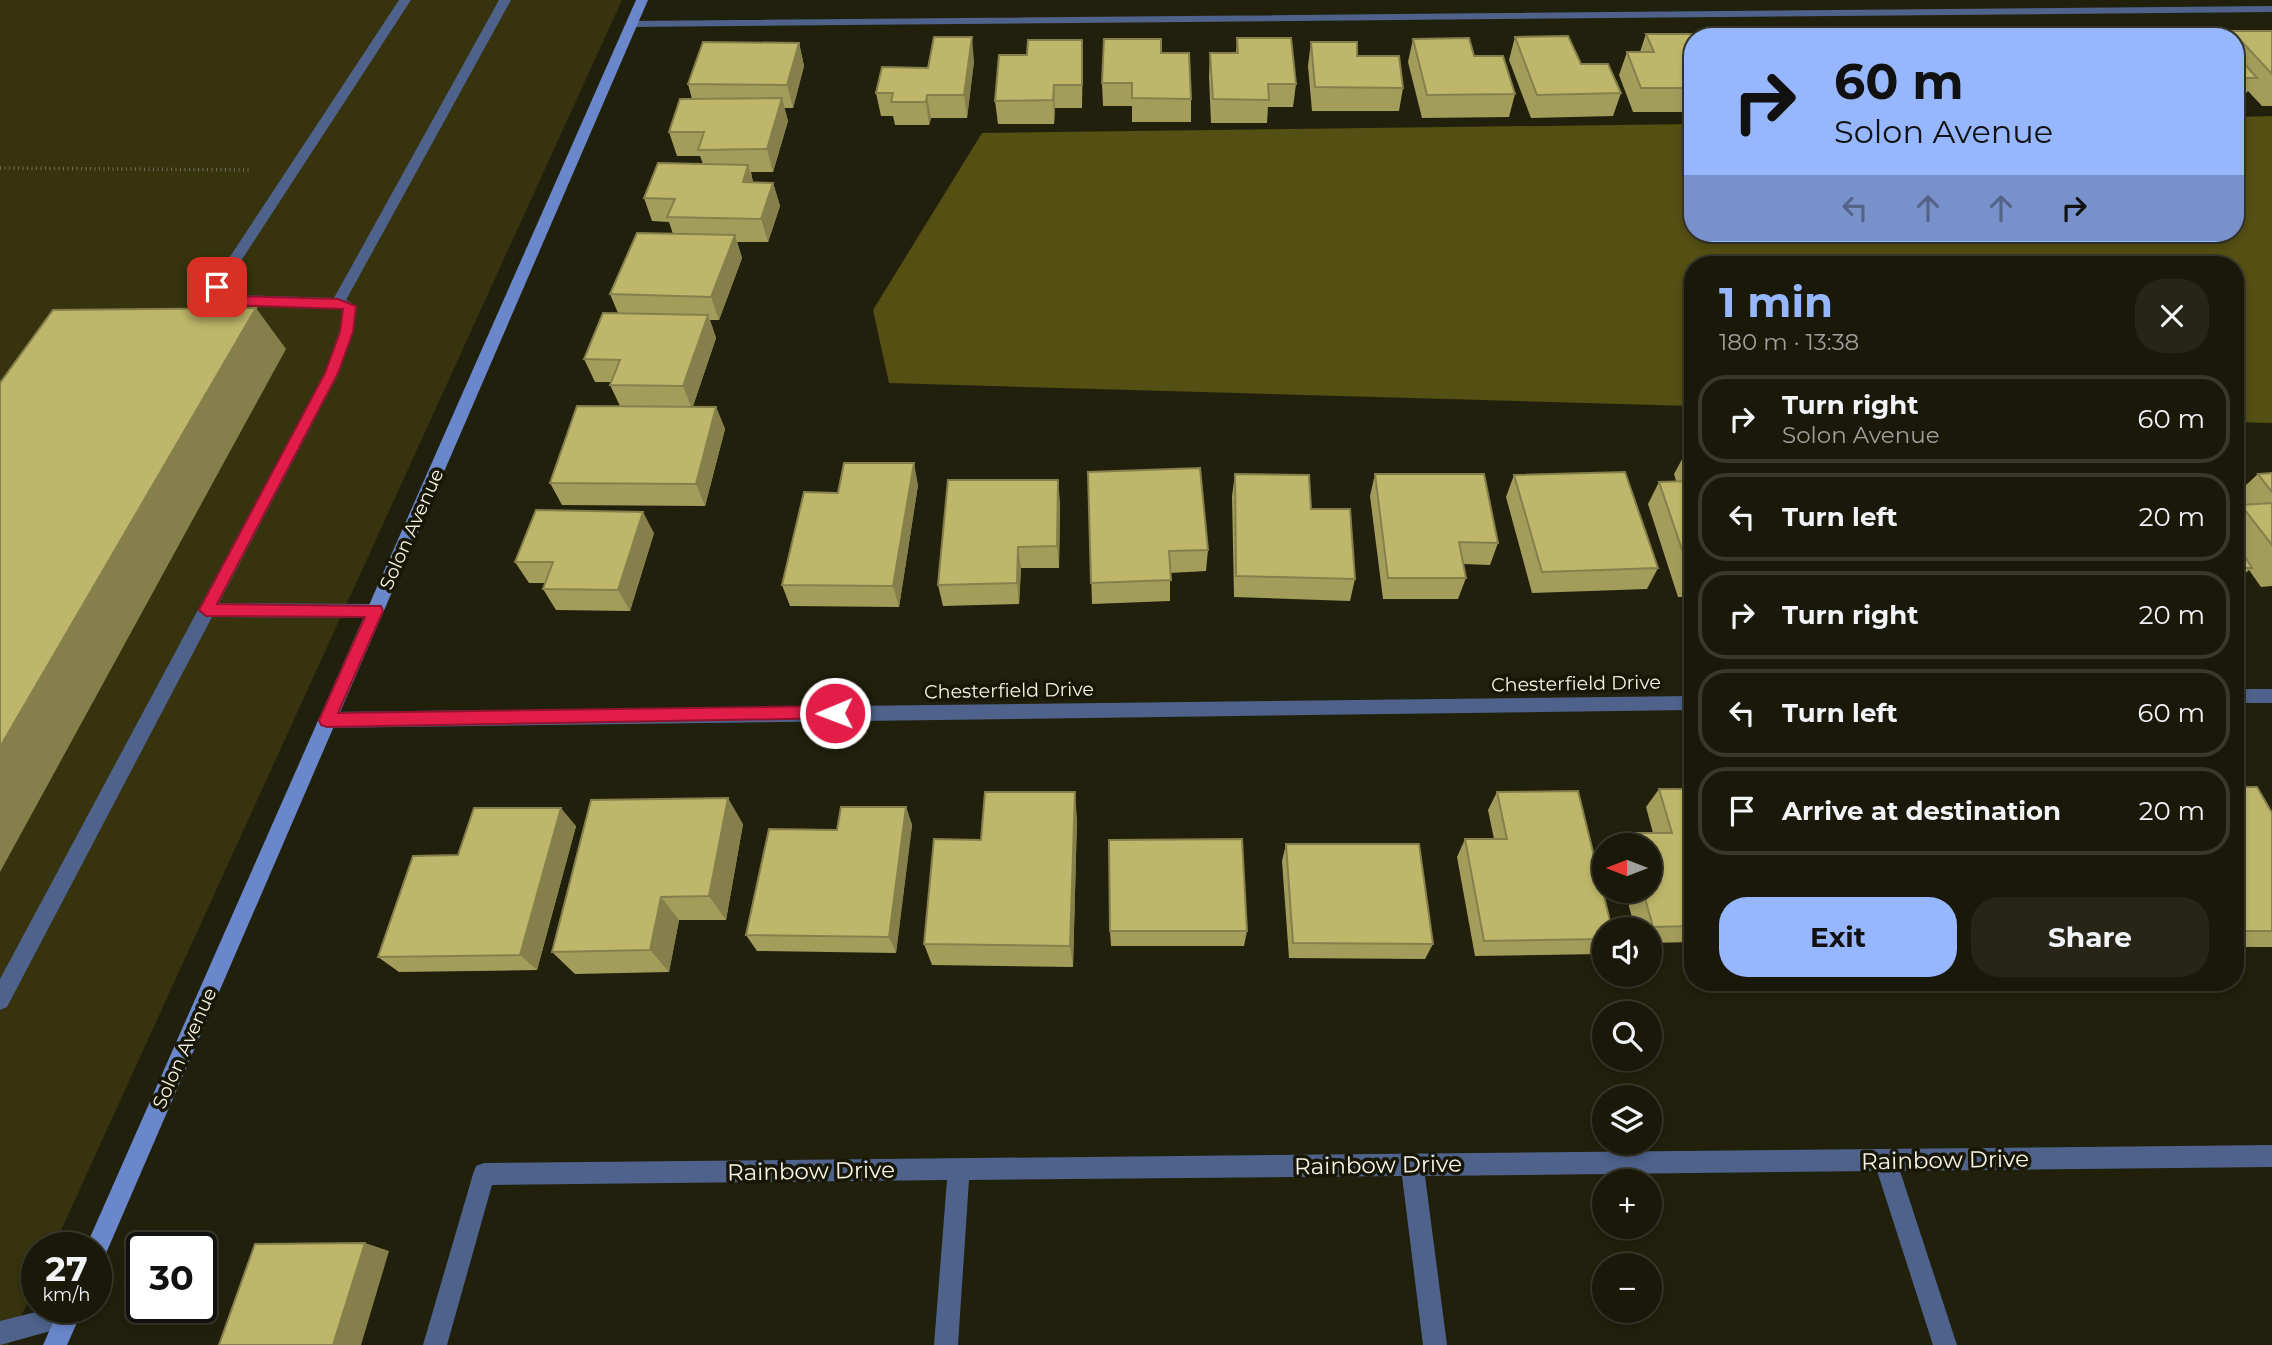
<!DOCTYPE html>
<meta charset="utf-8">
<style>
:root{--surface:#191809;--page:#262517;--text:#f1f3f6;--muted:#9fa09c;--line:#37372a;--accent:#96b6fd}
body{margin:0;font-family:Montserrat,sans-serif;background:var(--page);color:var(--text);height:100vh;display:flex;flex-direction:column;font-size:26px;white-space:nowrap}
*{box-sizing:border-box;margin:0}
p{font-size:23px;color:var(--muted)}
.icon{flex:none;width:38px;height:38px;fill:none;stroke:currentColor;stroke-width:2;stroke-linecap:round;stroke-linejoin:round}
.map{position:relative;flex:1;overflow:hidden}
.drawer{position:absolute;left:1684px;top:256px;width:560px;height:735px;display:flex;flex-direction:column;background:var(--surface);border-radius:28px;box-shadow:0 4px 10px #0003,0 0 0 2px var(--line)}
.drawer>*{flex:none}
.hud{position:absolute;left:1684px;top:28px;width:560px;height:214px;border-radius:28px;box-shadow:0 4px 10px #0003,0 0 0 2px var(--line);background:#96b6fd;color:#111;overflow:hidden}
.needle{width:46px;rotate:270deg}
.controls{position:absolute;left:1592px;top:833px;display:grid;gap:14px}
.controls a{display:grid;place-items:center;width:70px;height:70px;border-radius:50%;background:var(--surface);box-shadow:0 4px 10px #0003,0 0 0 2px var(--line);font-size:35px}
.speed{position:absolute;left:21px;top:1232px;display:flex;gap:14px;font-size:35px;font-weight:700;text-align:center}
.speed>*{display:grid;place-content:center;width:91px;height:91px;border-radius:50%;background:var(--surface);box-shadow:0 4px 10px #0003,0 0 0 2px var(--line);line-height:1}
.speed small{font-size:18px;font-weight:400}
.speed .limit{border:4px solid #111;border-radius:10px;background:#fff;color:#111}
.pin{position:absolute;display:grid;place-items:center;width:60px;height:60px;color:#fff;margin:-30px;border-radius:14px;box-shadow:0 4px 10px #0006}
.me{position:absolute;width:77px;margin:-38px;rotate:269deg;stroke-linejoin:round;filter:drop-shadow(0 0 5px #0008)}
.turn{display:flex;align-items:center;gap:24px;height:147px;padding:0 35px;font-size:32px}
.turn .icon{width:91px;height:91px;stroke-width:2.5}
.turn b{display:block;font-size:49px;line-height:60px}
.lanes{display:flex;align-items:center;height:66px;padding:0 35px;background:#0003;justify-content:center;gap:35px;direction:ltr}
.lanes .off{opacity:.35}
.round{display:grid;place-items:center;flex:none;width:74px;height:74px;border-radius:28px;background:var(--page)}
.summary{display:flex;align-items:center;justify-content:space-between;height:119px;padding:0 35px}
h1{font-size:42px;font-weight:700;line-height:52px;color:var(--accent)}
.primary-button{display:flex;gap:14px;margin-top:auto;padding:14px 35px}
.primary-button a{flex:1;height:80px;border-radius:28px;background:var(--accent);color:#111;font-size:28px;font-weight:700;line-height:80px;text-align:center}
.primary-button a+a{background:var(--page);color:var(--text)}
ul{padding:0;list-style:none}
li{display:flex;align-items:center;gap:21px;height:88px;margin:0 14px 10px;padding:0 21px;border:4px solid var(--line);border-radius:28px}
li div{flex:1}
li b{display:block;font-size:26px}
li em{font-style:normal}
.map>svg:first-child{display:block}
</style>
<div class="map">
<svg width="2272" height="1345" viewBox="0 0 2272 1345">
<rect width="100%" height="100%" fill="#21200c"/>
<path fill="#36330e" d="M0 0H622L53 1248H37V1282L8 1345H0Z"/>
<path fill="#544f13" d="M2272 116V423L2235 422V264H1692V406L889 383 873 310 982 133 1692 124V233H2235V117Z"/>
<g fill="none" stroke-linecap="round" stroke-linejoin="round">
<path stroke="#6e6d5b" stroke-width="3.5" stroke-dasharray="1 3.5" stroke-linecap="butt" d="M0 168 251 170"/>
<path fill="#4e628b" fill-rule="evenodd" d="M399 0H411L224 287 233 295 334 298 499 0H511L346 300 357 306 353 332 339 373 219 603 375 604 381 606 383 611 381 616 375 618 212 617 7 1007 0 1010V979L325 373 339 332 343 309 230 305 214 296 210 287Z
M56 1307 76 1308 80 1316 76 1324 0 1345V1321Z"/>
<path fill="#4e628b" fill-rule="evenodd" d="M2272 6V12L632 27 626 24 632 21Z
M2235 689H2272V703H2235Z
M1692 696V710L327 728 321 725 318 720 321 715 327 712Z
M2272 1145V1167L1900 1171 1957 1345H1933L1877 1171 1425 1176 1447 1345H1423L1402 1176 969 1180 958 1345H934L947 1180 492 1185 447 1345H423L473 1174 476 1166 484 1163Z"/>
<path fill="#6987ca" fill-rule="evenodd" d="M636 0H648L104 1258 96 1261V1248H85L88 1242Z
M60 1307H84L67 1345H43Z"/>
</g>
<path fill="#a39d5c" d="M2161 31 2220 37H2157Z
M2232 31H2272V106H2262L2248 91 2239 101H2235V37H2228Z
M1646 34 1692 37V112H1633L1619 75 1627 52H1640Z
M1515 37 1581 64 1621 93 1613 116 1531 118 1509 60Z
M1237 38 1296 84 1293 107H1268L1267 123H1211L1209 76 1210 53H1236Z
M1413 39 1474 56 1515 94 1509 117 1422 118 1408 62Z
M1082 40V108H1055L1054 124H998L995 101 1027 55Z
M1311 42 1403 88 1399 111H1312L1308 66Z
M799 43 804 66 793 108H784L788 121 773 172H751L753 182 773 183 780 206 768 242H737L742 258 719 320H710L716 338 693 406 716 407 725 429 705 506 562 505 550 483 620 406 610 385 611 382H595L584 359 618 313 610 294 673 234 669 222 652 221 644 198 703 164 700 156H677L669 132 692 99 688 84Z
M1161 53 1191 99V122H1132V106H1103L1102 83Z
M974 61 967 118H931L929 125H895L893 116H881L876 93 928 68Z
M1686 452H1692V597H1678L1648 504 1659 482 1676 481 1674 474Z
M1088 472 1208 550 1206 571 1170 573V601L1092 604Z
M2272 473V586L2261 587 2249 570 2235 583V511L2241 505 2235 498V495L2258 474Z
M1235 474 1311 509 1355 579 1350 601 1234 597 1232 496Z
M1375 474 1498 543 1490 565 1463 564 1466 578 1458 599H1383L1370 496Z
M1514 475 1658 568 1647 589 1532 593 1506 497Z
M918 485 899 607 790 606 782 585 838 493Z
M1060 502 1059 568H1021L1019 604 943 606 938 585Z
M654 533 630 611 556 610 543 589 545 583H529L515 562Z
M2235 787 2272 813V947H2235Z
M1659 789H1692V942L1650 943V929H1635L1625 891H1650V845H1619L1627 833H1653L1646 807Z
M1497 792 1605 929V950L1601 954 1475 956 1457 857 1465 839H1494L1488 810Z
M906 807 912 825 896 953 757 951 746 935 837 830Z
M1077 818 1073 967 932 965 924 944 981 840Z
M743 824 726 920H679L669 972 575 974 552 952Z
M576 826 537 970 399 972 378 957 458 855Z
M1286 844 1433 944 1425 959 1289 958 1282 861Z
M1110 931H1247L1244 946H1111Z"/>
<path fill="#85804b" d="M972 37 974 61 967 118 964 95Z
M1082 40 1083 63 1082 108Z
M799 43 804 66 793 108 787 85Z
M1054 85 1055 108 1054 124 1053 100Z
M927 95 931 118 929 125 926 102Z
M782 98 788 121 773 172 767 149Z
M748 165 755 188 743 182Z
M773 183 780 206 768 242 761 219Z
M735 235 742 258 719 320 711 297Z
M256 308 286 349 0 872V747Z
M708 315 716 338 692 409 683 386Z
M716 407 725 429 705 506 696 484Z
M914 463 918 485 899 607 893 586Z
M1058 480 1060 502 1059 568 1057 546Z
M643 512 654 533 630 611 618 590Z
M1018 547 1021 568 1019 604 1017 583Z
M1075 792 1077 818 1073 967 1070 946Z
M728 798 743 824 726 920 709 896Z
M906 807 912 825 896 953 889 937Z
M561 808 576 826 537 970 520 955Z
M661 897 679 920 669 972 650 950Z
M365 1243 389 1251 361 1345H333Z"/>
<path fill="#beb76b" stroke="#85804b" stroke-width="2" d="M2161 31H2215L2220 37H2165Z
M2232 31H2272V74Z
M2082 32 2086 37H2030L2027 33Z
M2006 33 2009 37H1955L1953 34Z
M1646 34H1700L1701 37H1692V88H1641L1627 52H1654Z
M1722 35H1764L1765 37H1723Z
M1568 36 1581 64H1608L1621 93 1537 95 1515 37Z
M934 37H972L964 95H927L926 102H891L893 93H876L882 67 928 68Z
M1237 38H1291L1296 84H1268L1269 100 1213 99 1210 53H1238Z
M1469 38 1474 56H1503L1515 94 1427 95 1413 39Z
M1104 39H1161V53H1189L1191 99 1132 98V83H1102Z
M1028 40H1082V85H1054L1053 100 995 101 999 55H1027Z
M703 42 799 43 787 85 688 84Z
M1311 42H1357V56H1399L1403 88 1315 87Z
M2235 53 2257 78H2235Z
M782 98 767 149 698 150 704 132H669L680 99Z
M658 163 748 165 743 182 773 183 761 219 667 217 675 199 644 198Z
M637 233 735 235 711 297 610 294Z
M256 308 0 747V383L53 310Z
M603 313 708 315 683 386 610 385 620 360 584 359Z
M577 406 716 407 696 484 550 483Z
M1686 452H1692V471Z
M844 463H914L893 586 782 585 804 492 838 493Z
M1200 468 1208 550 1169 551 1171 580 1091 583 1088 472Z
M1625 472 1658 568 1542 572 1514 475Z
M2272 473V492L2258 474Z
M1235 474 1309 475 1311 509H1350L1355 579 1236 576Z
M1375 474H1484L1498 543 1459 542 1466 578H1388Z
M948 480H1058L1057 546 1018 547 1017 583 938 585Z
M1692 481V576H1691L1659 482Z
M2272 503V545L2241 505Z
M536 510 643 512 618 590 543 589 553 562H515Z
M2235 541 2252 568H2235Z
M2235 787H2257L2272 813V931H2235Z
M1659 789H1692V926L1653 927 1643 891H1650V845H1631L1627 833H1672Z
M1578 791 1612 929H1605V939L1484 941 1465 839H1507L1497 792Z
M985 792H1075L1070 946 924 944 934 839 981 840Z
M728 798 709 896 661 897 650 950 552 952 591 800Z
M841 807H906L889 937 746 935 769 829 837 830Z
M474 808H561L520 955 378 957 413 856 458 855Z
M1242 839 1247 931H1110L1109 840Z
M1286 844H1419L1433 944 1293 943Z
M365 1243 333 1345H219L255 1244Z"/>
<path fill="#e11d48" stroke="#92132f" stroke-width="2" d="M217 283 233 296 338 299 356 306 353 332 338 373 217 604 381 606 383 611 338 713 835 706 841 708 844 713 841 718 327 727 321 725 319 720 365 617 206 616 199 610 325 373 340 332 343 309 230 305 214 296 211 287Z"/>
<g text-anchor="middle" stroke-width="7" stroke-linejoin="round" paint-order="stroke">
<g font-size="19" fill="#f5f4e7" stroke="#181604">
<text transform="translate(411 529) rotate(-66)" y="7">Solon Avenue</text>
<text transform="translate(1576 683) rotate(-1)" y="7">Chesterfield Drive</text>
<text transform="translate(1009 690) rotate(-1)" y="7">Chesterfield Drive</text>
<text transform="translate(184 1048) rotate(-66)" y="7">Solon Avenue</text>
</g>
<g font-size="23" fill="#f5f4e7" stroke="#181604">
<text transform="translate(1945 1160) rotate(-1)" y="8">Rainbow Drive</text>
<text transform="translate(1378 1165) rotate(-1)" y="8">Rainbow Drive</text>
<text transform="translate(811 1171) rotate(-1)" y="8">Rainbow Drive</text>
</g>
</g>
</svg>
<div class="controls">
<a><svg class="needle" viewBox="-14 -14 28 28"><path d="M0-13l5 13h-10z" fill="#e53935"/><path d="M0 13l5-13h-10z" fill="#9fa09c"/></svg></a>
<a><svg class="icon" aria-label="sound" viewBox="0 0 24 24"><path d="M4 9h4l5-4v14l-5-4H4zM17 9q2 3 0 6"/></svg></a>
<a><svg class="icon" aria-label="search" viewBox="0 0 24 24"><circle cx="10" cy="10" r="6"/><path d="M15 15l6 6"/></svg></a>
<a><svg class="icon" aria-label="layers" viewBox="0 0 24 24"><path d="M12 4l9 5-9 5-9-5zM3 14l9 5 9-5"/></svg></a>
<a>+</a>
<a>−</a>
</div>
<div class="speed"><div>27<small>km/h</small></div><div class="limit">30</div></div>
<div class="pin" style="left:217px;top:287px;background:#d93025"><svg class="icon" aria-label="arrive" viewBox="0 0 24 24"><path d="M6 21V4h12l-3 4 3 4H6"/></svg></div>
<svg class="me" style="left:835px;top:713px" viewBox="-20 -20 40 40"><circle r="17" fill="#e11d48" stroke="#fff" stroke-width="3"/><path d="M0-11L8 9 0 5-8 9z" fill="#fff"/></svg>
<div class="hud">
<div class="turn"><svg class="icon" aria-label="right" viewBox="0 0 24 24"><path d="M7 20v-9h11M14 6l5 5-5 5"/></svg><div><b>60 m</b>Solon Avenue</div></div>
<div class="lanes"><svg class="icon off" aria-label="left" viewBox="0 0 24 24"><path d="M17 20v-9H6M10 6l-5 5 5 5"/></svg><svg class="icon off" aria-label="ahead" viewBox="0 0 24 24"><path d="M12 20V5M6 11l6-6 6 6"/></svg><svg class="icon off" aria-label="ahead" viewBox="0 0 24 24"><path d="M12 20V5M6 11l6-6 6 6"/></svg><svg class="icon" aria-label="right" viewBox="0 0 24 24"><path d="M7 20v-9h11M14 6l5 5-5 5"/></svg></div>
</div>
<section class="drawer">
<div class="summary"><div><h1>1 min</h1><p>180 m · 13:38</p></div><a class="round"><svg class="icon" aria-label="close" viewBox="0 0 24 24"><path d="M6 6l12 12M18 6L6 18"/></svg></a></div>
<ul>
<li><svg class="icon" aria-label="right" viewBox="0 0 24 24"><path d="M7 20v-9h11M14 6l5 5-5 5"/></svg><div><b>Turn right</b><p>Solon Avenue</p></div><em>60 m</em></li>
<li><svg class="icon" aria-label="left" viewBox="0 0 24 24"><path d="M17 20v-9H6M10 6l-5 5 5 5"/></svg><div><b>Turn left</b></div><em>20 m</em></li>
<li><svg class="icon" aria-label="right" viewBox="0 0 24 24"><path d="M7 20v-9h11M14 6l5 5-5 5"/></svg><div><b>Turn right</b></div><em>20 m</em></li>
<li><svg class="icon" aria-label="left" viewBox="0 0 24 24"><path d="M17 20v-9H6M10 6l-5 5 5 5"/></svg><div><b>Turn left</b></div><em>60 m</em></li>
<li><svg class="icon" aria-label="arrive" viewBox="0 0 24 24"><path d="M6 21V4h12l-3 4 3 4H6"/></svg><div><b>Arrive at destination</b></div><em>20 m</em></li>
</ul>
<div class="primary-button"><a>Exit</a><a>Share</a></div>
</section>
</div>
